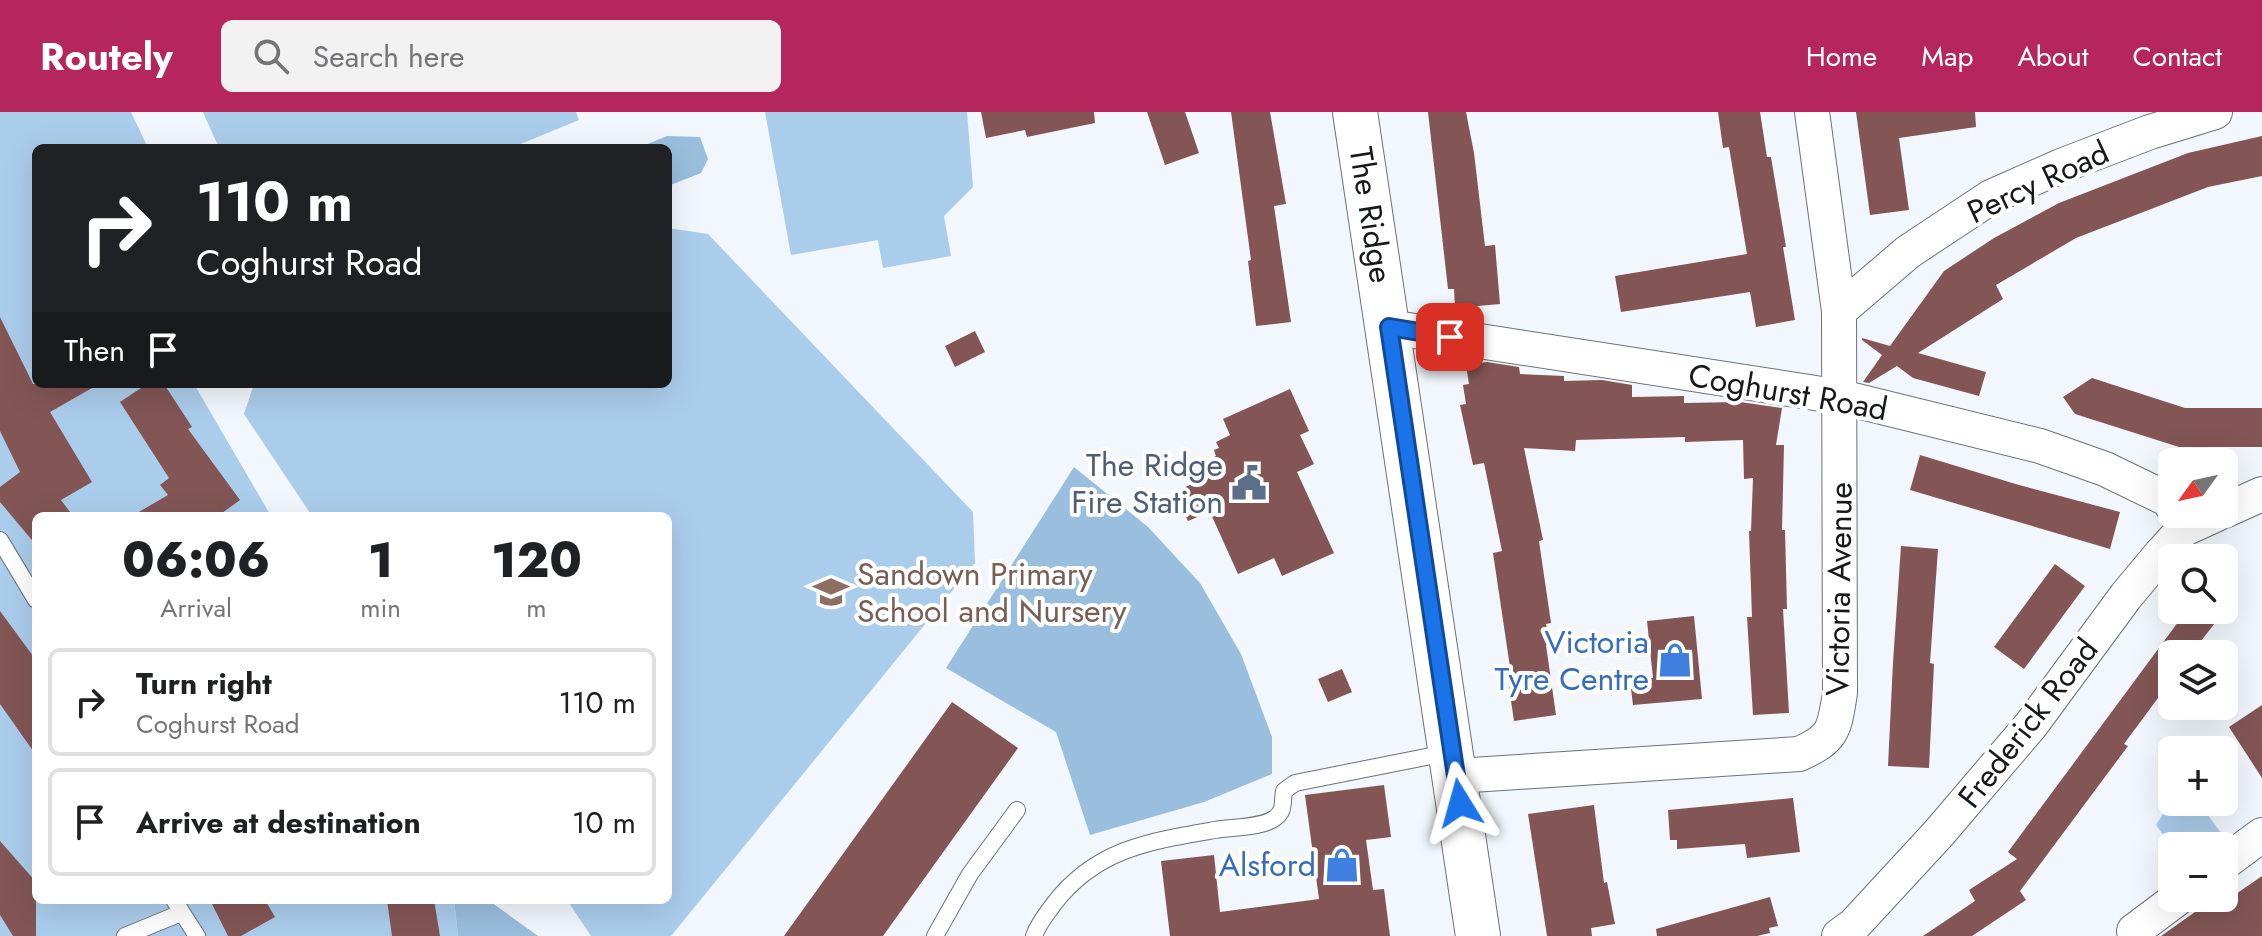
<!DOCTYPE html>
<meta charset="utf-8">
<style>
:root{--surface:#fff;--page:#f2f2f2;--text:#202124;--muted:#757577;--line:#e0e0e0;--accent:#b4265c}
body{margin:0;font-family:Jost,sans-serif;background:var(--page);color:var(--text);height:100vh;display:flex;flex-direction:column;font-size:30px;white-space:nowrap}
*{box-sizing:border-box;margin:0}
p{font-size:26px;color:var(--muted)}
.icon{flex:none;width:44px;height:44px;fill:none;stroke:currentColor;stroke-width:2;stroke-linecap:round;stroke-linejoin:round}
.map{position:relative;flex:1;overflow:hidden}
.details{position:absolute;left:32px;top:400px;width:640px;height:392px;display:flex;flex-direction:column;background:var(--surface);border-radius:12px;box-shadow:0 8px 32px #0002}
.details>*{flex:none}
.banner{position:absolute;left:32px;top:32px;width:640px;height:244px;border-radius:12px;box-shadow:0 8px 32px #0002;background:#202124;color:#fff;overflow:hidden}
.needle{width:52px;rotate:237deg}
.buttons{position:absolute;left:2158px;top:336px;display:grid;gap:16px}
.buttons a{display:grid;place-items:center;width:80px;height:80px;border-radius:12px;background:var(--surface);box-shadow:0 8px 32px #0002;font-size:40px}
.pin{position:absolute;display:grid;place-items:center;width:68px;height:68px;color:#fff;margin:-34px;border-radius:16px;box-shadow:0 4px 12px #0006}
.me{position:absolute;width:88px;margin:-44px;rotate:352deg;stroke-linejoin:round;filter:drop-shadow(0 0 6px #0008)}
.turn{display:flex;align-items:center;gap:28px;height:168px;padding:0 32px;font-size:36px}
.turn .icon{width:104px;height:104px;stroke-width:2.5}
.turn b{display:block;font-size:56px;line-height:68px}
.then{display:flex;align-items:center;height:76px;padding:0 32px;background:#0003;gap:16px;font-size:30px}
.eta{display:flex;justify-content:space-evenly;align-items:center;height:136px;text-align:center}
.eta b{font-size:48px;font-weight:800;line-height:56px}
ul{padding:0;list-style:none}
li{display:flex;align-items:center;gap:24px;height:108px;margin:0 16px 12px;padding:0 16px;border:4px solid var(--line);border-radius:12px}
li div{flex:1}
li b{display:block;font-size:30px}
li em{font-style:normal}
header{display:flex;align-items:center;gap:48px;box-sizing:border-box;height:112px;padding:0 40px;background:var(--accent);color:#fff}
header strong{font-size:38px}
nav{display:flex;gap:44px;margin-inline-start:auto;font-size:28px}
.search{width:560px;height:72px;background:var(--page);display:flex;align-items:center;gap:20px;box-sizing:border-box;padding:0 28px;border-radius:12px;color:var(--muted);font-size:30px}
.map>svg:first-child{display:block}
</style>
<header>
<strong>Routely</strong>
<div class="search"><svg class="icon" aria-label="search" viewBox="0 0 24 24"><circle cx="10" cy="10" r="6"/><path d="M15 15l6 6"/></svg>Search here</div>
<nav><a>Home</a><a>Map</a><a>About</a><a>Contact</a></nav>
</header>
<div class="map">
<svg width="2262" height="824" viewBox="0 0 2262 824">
<rect width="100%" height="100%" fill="#f1f7fc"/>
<path fill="#abcdec" d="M0 0H131L148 36H36V272H194L271 404H36V788H454L458 824H0Z
M203 0H576L579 8 511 36H219Z
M765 0H967L973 75 944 104 951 144 883 156 878 128 791 143Z
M668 116 708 122 973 400 975 451 671 824H591L567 788H668V404H312L244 302 254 272H668Z
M2172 688V690H2198L2231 734 2172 735 2156 713Z"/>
<path fill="#9abede" d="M667 24 700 25 708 47 701 61 668 74V36H638Z
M1074 355 1148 415 1200 471 1241 542 1272 625V662L1204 690 1090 723 1056 620 946 556Z
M454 788H488L538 824H458Z"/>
<path fill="#835655" d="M981 0H1094L1095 11 1027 25 1025 18 986 26Z
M1147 0H1185L1199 41 1165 53Z
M1231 0H1270L1286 92 1274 94 1291 210 1256 214 1248 149 1251 148Z
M1428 0H1466L1474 41 1485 134 1495 133 1500 192 1455 196 1454 177H1448Z
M1718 0H1760L1767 45H1771L1786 135H1783L1795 208 1756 215 1750 180 1621 200 1615 164 1747 142 1729 35 1723 36Z
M1856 0H1975L1976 15 1899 26 1909 98 1870 103Z
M2262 24V64L2208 75 2076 126 1996 173 2003 187 1918 241 1986 260 1979 284 1913 266 1897 254 1869 271 1863 270 1882 243 1862 228V226L1890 234 1944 159 1994 126 2059 91 2188 41Z
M0 205 33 272H99L50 300 92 370 61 388 73 404H36V433L0 390V375L20 360 0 319Z
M975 219 985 240 955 255 945 234Z
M1487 250 1519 255 1520 262 1564 264V269L1602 268 1632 273V285L1684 284V291L1740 290 1782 296 1776 333H1784L1782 418H1785L1787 497H1783L1789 601 1753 603 1747 505H1752L1749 419H1751L1753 366 1744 367 1743 328 1685 330V325L1576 328 1575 339 1524 336 1543 428 1539 429 1551 511 1546 512 1550 532 1546 533 1556 603 1514 609 1506 555H1510L1493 441 1502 439 1484 351 1473 353 1460 293 1466 292 1463 273 1469 272 1466 253Z
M2092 266 2185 296H2262V335H2179L2075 302 2063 285Z
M147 272H164L192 315 188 317 240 388 218 404H132L168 383 160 373 169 366 120 290Z
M1290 277 1309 319 1300 323 1314 352 1297 360 1334 441 1282 464 1274 446 1238 462 1210 400 1188 409 1174 380 1217 361 1210 347 1216 344 1214 338 1219 336 1216 330 1230 323 1223 307Z
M1920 343 2019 373 2120 400 2110 437 1910 378Z
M1901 434 1938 437 1930 551 1934 552 1929 656 1888 654 1893 550Z
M2055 452 2085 474 2024 557 1994 535Z
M2187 498H2225L2191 542H2172V567L2124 632 2128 634 2020 779 2026 788 1972 824H1923L1975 789 1969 778 2017 747 2008 740Z
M0 499 36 548V643L0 592Z
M1694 504 1702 587 1633 593 1630 569 1653 566 1647 509Z
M1342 557 1352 580 1328 590 1318 567Z
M952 590 1018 636 883 824H784Z
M2262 593V666L2229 615Z
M1384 673 1391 725 1366 728 1373 778 1384 777 1390 824H1170L1161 749 1214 743 1220 800 1319 787 1305 683Z
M1793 686 1800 740 1747 746 1745 732 1677 737V728H1670L1668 698Z
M1594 693 1604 771 1607 770 1615 812 1591 816 1592 824H1547L1528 702Z
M0 729 36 770V824H13L0 803Z
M2262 764V824H2161L2212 788 2214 791 2224 786 2233 778 2236 782Z
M1770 785 1778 814 1769 816 1770 821 1757 824H1657L1656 817Z
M210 788H265L275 805 241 824H228Z
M387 788H434L440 824H392Z"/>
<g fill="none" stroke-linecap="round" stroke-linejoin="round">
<g stroke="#6c7277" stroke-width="18">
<path id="service" d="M0 428 36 488
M174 788 197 824
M125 824 181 801
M935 824 970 762 1017 698
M1034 824C1038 812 1046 803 1053 793 1095 737 1150 729 1215 718 1231 715 1262 716 1275 706 1285 699 1282 690 1284 679L1295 671 1451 640"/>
</g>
<g stroke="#6c7277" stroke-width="36">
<path id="minor" d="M1839 199 1908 140 1991 85 2061 54 2150 20 2215 0
M1389 215 1841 285 2040 334 2105 357 2169 388 2172 394
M2224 399 2262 382
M1456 664 1799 642C1835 626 1834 617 1840 581L1839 199 1812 0
M2224 751 2262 723
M1839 824 1854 813 1939 721 2031 613 2126 484 2161 442 2184 417 2217 402
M2137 824 2134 819 2178 786"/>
</g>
<g stroke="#6c7277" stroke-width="46">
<path id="secondary" d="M1355 0 1478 824"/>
</g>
<use href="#service" stroke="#fff" stroke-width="16"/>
<use href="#minor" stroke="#fff" stroke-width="34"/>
<use href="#secondary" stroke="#fff" stroke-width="44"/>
</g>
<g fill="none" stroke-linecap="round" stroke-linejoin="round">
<g stroke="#114b97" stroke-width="20">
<path id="route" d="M1450 225 1389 215 1460 691"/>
</g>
<use href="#route" stroke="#1a73e8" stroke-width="14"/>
</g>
<defs>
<g id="civic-bare" transform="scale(2.76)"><path d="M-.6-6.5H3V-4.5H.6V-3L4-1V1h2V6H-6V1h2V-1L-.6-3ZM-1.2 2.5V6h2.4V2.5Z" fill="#5c6f8a" stroke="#fff" stroke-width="2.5" paint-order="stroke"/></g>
<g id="school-bare" transform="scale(2.76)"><path d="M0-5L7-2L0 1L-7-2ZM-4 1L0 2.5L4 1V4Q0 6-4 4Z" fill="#8d6e63" stroke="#fff" stroke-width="2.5" paint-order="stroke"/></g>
<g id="shop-bare" transform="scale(2.76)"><path d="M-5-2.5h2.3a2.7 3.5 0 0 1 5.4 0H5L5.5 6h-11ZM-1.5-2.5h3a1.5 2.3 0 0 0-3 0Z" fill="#3f7fe0" stroke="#fff" stroke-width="2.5" paint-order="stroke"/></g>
</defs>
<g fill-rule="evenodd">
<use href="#civic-bare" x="1249" y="371"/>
<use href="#school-bare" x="831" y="480"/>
<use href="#shop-bare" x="1675" y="548"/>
<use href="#shop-bare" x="1342" y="753"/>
</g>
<g text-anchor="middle" stroke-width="8" stroke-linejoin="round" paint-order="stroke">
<g font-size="32" fill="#16181a" stroke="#fff">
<text transform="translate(2038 70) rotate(-25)" y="11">Percy Road</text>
<text transform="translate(1371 103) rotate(81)" y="11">The Ridge</text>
<text transform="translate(1788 280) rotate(10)" y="11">Coghurst Road</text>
<text transform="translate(1839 477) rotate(-89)" y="11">Victoria Avenue</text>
<text transform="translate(2028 611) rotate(-52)" y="11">Frederick Road</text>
</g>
<g font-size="32" fill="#4e5e75" stroke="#fff" text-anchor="end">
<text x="1223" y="364">The Ridge<tspan x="1223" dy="37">Fire Station</tspan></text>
</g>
<g font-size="32" fill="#785e54" stroke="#fff" text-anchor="start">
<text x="857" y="473">Sandown Primary<tspan x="857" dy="37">School and Nursery</tspan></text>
</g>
<g font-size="32" fill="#366cbe" stroke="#fff" text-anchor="end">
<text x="1649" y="541">Victoria<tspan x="1649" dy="37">Tyre Centre</tspan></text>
<text x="1316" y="764">Alsford</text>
</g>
</g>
</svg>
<div class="buttons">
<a><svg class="needle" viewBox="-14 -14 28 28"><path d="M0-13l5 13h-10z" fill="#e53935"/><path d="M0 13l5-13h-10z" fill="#757577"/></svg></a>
<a><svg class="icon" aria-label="search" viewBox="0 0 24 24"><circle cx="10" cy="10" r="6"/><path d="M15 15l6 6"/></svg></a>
<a><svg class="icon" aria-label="layers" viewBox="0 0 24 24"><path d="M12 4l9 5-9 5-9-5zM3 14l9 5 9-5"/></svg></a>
<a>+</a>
<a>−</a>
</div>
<div class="pin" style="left:1450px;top:225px;background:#d93025"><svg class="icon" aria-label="arrive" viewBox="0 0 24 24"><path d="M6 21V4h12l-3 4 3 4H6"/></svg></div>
<svg class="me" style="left:1460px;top:691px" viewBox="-20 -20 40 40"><path d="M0-17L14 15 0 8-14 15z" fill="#1a73e8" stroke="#fff" stroke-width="4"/></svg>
<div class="banner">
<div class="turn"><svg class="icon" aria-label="right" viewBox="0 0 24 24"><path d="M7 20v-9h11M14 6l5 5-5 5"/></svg><div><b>110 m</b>Coghurst Road</div></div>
<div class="then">Then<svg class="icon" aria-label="arrive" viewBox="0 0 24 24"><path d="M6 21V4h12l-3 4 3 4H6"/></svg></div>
</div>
<section class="details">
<div class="eta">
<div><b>06:06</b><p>Arrival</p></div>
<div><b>1</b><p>min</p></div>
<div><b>120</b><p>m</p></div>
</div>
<ul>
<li><svg class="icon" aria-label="right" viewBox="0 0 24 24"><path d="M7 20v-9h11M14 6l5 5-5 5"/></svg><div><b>Turn right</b><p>Coghurst Road</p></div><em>110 m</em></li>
<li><svg class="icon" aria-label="arrive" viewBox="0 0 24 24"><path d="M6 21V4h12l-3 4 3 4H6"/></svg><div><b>Arrive at destination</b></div><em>10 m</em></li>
</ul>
</section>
</div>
